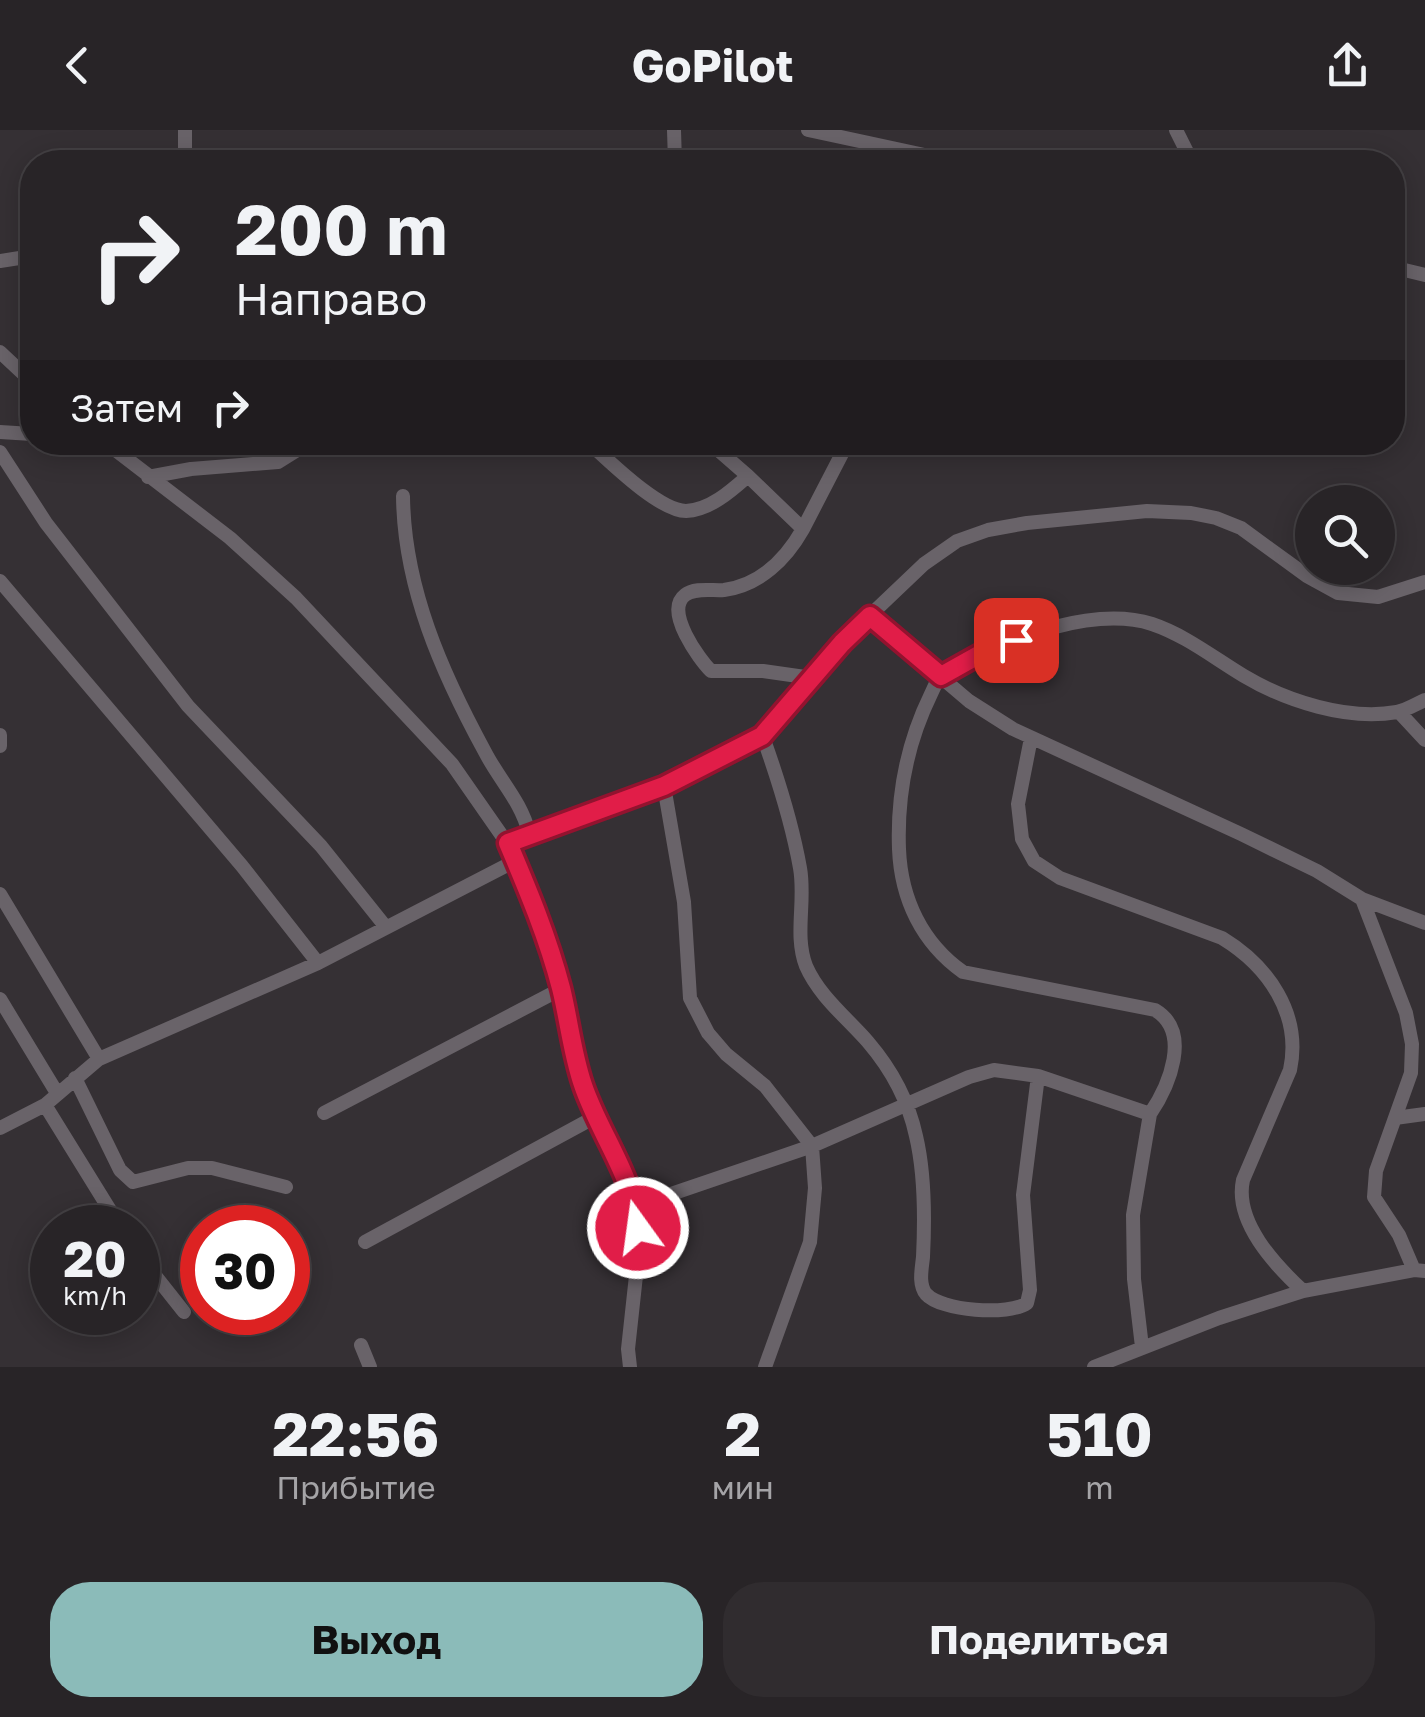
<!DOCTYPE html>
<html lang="ru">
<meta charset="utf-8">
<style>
:root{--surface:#282427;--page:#302c2f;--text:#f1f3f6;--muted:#a5a4a7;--line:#444144;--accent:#8bbbb9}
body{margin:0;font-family:"Golos Text",sans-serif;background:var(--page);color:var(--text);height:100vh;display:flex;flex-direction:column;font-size:38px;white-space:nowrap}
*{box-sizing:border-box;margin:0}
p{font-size:32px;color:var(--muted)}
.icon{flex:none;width:55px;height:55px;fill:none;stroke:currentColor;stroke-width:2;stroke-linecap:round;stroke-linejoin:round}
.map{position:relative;height:1237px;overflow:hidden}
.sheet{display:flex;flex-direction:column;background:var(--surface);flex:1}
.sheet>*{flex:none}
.banner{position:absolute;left:20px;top:20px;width:1385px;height:305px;border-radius:40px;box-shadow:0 5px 25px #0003,0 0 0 2px var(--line);background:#282427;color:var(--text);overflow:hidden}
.buttons{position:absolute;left:1295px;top:355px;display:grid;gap:20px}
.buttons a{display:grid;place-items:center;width:100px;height:100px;border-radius:50%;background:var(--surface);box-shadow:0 5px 25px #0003,0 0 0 2px var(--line);font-size:50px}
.speed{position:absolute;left:30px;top:1075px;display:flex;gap:20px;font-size:50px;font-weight:700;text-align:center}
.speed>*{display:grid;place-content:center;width:130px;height:130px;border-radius:50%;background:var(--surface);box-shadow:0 5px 25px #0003,0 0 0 2px var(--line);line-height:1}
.speed small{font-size:25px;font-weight:400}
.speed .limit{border:15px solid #d22;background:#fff;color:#111}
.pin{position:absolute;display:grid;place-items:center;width:85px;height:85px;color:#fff;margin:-42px;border-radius:20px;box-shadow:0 5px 15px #0006}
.me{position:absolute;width:110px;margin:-55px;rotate:346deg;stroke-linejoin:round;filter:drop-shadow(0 0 8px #0008)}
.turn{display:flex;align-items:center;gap:35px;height:210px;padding:0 50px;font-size:45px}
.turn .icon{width:130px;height:130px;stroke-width:2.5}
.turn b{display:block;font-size:70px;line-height:85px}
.then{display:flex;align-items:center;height:95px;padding:0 50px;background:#0003;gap:20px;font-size:38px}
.eta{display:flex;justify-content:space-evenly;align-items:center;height:170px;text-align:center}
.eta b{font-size:60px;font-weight:700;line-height:70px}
.primary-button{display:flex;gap:20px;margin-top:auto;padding:20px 50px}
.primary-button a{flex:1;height:115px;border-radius:40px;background:var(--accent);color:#111;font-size:40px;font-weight:700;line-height:115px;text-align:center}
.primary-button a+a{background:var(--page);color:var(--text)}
header{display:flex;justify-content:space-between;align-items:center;height:130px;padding:0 50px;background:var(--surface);font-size:45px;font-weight:700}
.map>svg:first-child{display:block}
</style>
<header><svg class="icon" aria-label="back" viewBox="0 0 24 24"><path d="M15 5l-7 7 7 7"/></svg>GoPilot<svg class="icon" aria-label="share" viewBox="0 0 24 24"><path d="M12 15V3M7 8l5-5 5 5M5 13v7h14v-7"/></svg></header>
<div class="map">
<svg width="1425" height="1237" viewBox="0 0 1425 1237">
<rect width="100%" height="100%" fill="#353034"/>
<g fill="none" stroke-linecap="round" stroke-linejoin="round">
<path stroke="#696369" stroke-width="14" d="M185 0V32
M674 0 675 32
M808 0 957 32
M1176 0 1192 32
M0 131 32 126
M1392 137 1425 145
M0 222 32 252
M0 302 32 304
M105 312 230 408 296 468 452 634 507 713 538 787 561 859 572 918 583 956 636 1076 639 1118 628 1219 630 1237
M588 312C608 330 659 381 686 381 710 380 731 361 748 346L803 399C786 429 760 455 724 460 713 461 695 457 685 465 664 481 699 529 711 541H763L812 548
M709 312 748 346
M0 322 46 393 188 576 321 716 385 796
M148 347 191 339 278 332 310 312
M403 366C404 458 442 543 485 622 500 651 521 671 529 703
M803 399 848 312
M0 451 242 736 318 833
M869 486 969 571 1013 599 1241 704 1317 741 1362 769 1406 883 1412 914 1411 943 1376 1041 1374 1067 1399 1105 1414 1140
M1399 582 1425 610
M0 605V616
M763 607C778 649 792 693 800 738 806 771 794 805 806 836 819 866 847 888 868 912 892 940 908 969 916 1006 925 1044 925 1087 923 1127 922 1138 918 1154 926 1164 941 1181 1009 1186 1027 1173L1030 1160 1023 1065 1038 946 1150 984
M1031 608 1018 674 1022 709 1034 731 1060 748 1222 808C1268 836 1302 884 1290 940L1243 1050C1234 1092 1275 1135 1303 1161
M507 713 664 656 763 607 841 513 924 434 957 411 988 400 1027 393 1147 381 1191 383 1216 388 1241 398 1307 446 1338 463 1378 467 1425 452
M0 764 99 929
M1362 769 1425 793
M0 869 57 963
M75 948 120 1040 133 1052 188 1038H212L286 1057
M45 975 121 1098
M324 983 561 859
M1395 988 1425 984
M0 998 45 975 99 929 318 833 515 731
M636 1076 812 1016 765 956 726 924 708 903 690 868 684 772 664 656
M365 1112 595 987
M138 1124 184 1182
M361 1215 370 1237
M1142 1217 1134 1149 1133 1085 1150 984C1169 956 1192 902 1155 880L963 842C922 813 901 769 899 719 897 665 907 613 931 564 934 558 937 549 942 545 947 540 956 537 962 534 1012 507 1095 476 1152 494 1185 505 1214 528 1244 546 1286 571 1348 591 1397 582 1407 580 1416 574 1425 570
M765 1237 810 1112 815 1058 812 1016 969 947 994 940 1038 946
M1094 1237 1219 1188 1303 1161 1414 1140 1425 1141"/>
</g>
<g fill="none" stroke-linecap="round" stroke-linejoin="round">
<g stroke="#92132f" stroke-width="25">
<path id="route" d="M638 1098C634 1047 599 1003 583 955 572 923 569 890 561 858 548 808 528 760 508 713L664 656 762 606 842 513 870 486 941 546 991 518 1016 510"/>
</g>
<use href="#route" stroke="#e11d48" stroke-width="18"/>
</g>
</svg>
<div class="buttons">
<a><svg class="icon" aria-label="search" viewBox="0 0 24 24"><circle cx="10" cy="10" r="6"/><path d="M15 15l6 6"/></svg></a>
</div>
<div class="speed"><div>20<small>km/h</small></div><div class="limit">30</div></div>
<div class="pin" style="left:1016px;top:510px;background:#d93025"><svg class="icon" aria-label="arrive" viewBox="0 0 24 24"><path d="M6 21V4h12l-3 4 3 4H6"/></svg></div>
<svg class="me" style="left:638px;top:1098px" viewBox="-20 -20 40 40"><circle r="17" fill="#e11d48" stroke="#fff" stroke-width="3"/><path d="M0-11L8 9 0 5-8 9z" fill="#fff"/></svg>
<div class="banner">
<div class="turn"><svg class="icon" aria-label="right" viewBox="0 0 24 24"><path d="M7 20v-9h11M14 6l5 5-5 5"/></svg><div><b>200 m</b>Направо</div></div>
<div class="then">Затем<svg class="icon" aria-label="right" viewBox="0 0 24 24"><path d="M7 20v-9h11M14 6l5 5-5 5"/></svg></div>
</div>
</div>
<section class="sheet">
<div class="eta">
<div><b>22:56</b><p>Прибытие</p></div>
<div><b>2</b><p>мин</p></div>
<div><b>510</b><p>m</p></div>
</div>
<div class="primary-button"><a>Выход</a><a>Поделиться</a></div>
</section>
